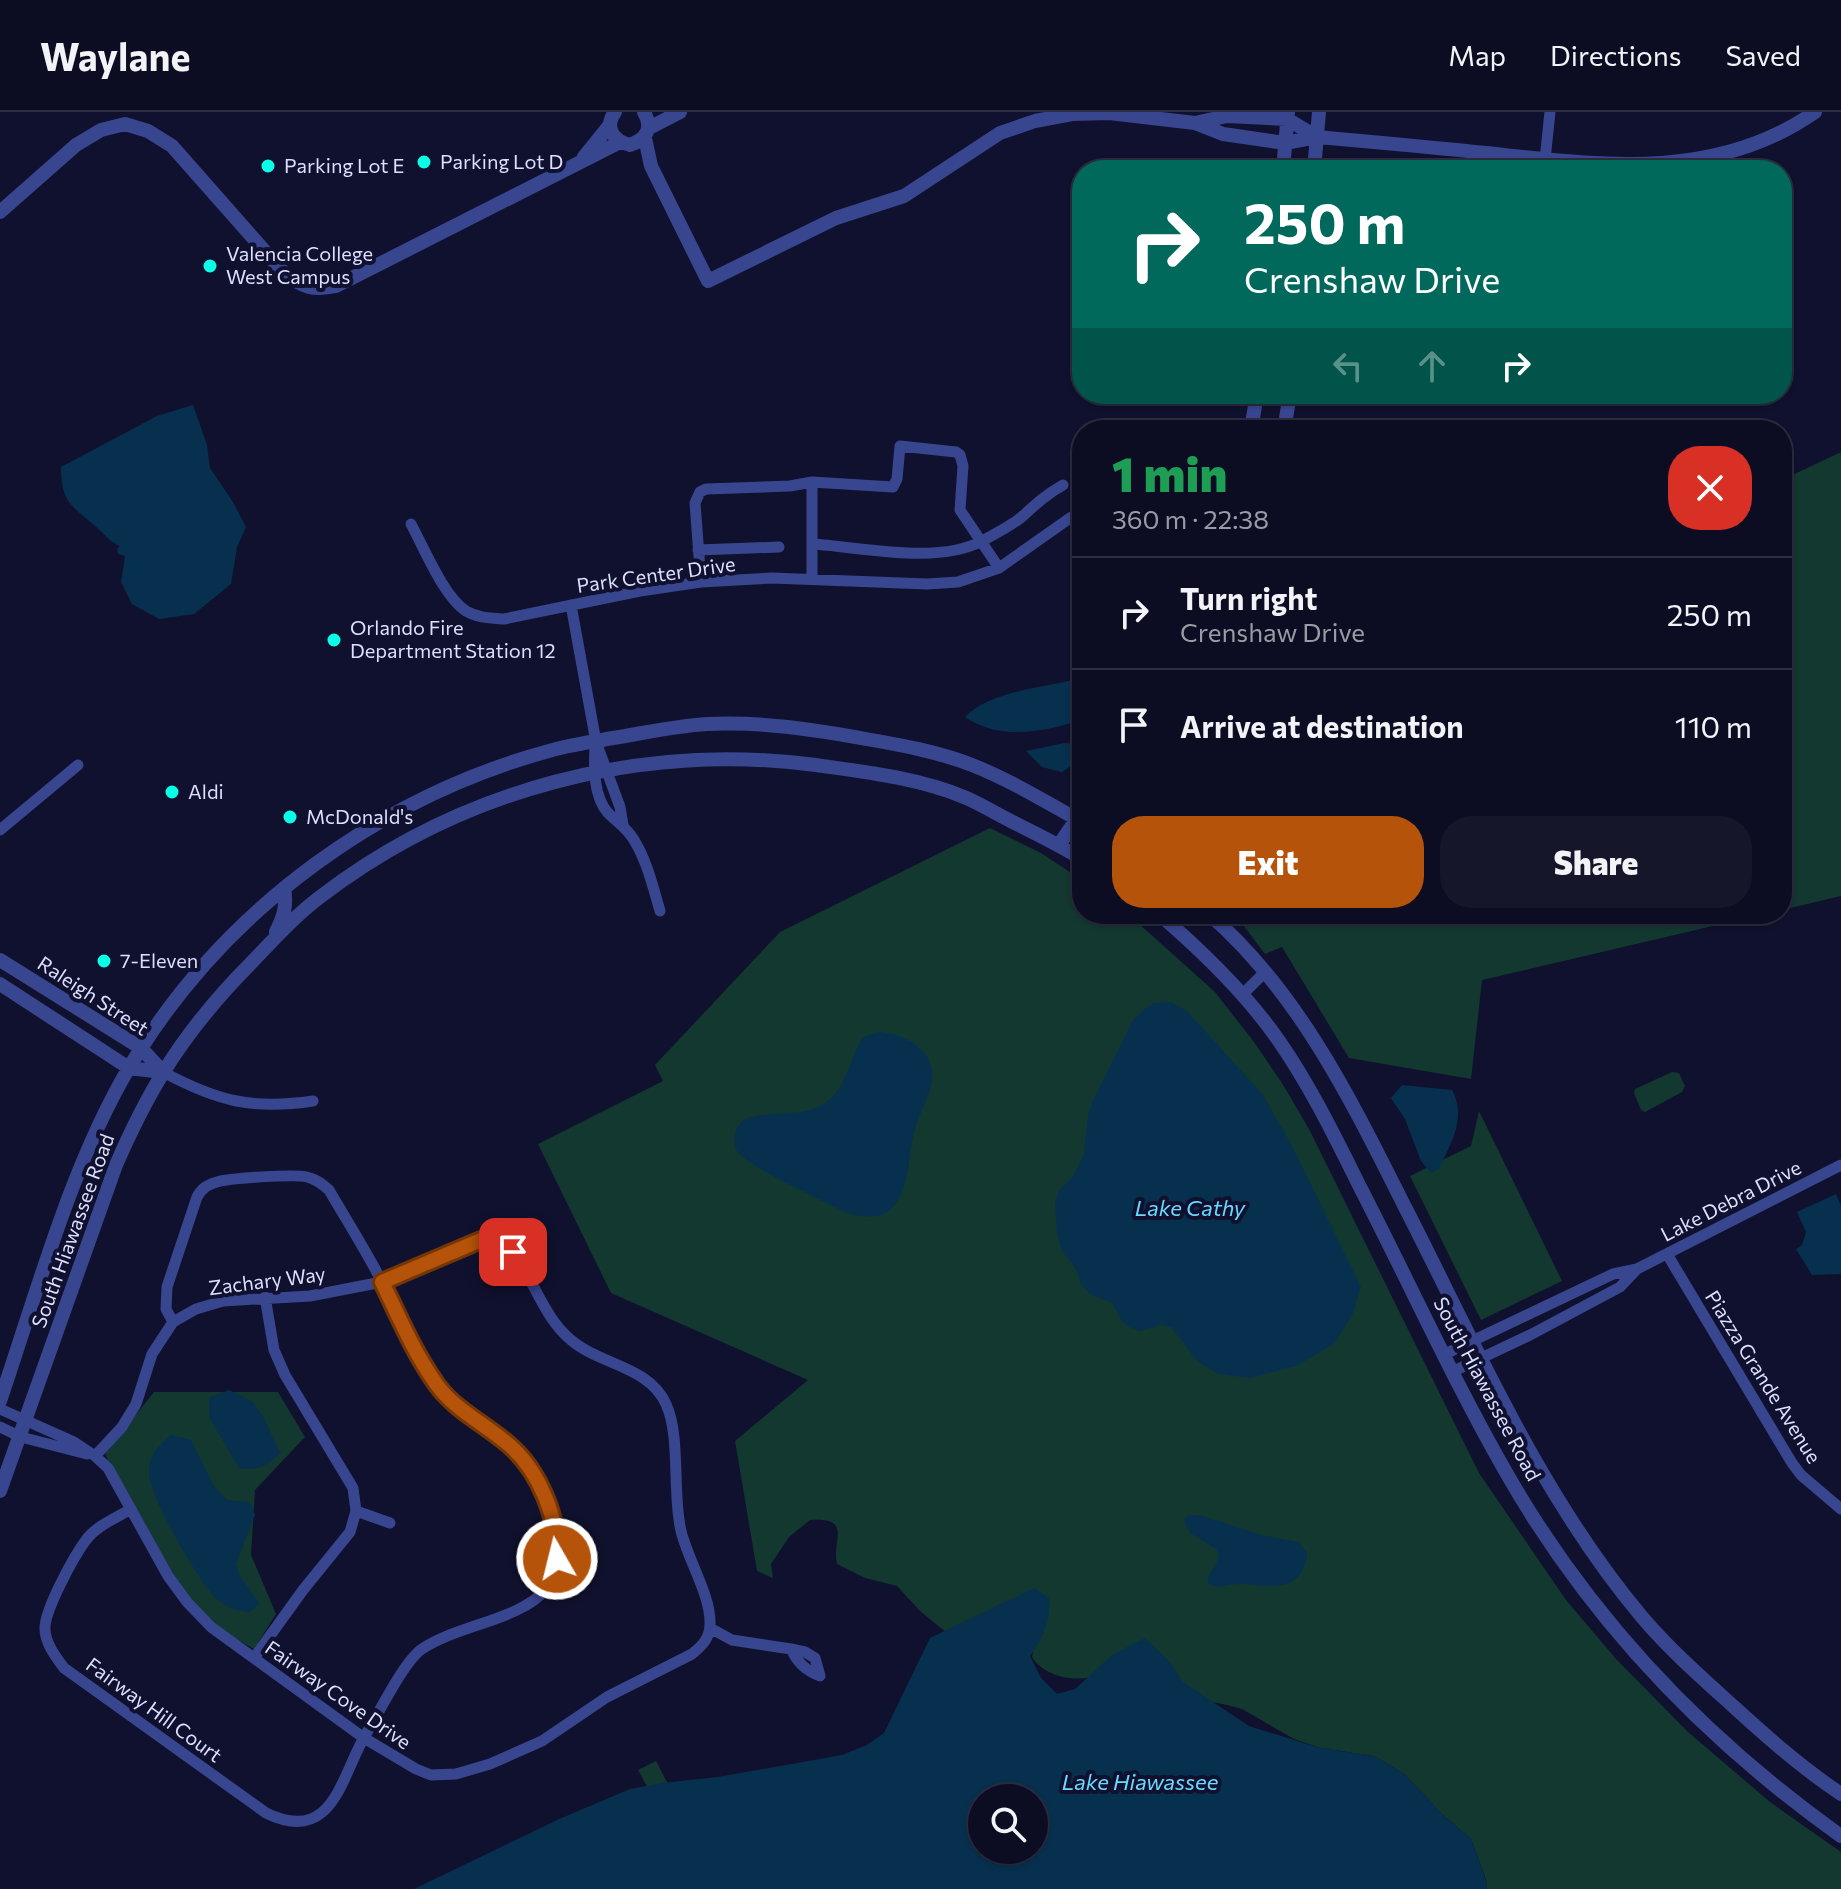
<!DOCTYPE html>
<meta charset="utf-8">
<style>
:root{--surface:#0c0d22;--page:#15162a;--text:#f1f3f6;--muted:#9a9ca5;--line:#2c2d40;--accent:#b45309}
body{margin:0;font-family:Commissioner,sans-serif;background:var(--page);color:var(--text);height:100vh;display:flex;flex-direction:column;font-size:30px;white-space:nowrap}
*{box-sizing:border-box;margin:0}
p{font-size:26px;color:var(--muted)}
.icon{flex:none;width:44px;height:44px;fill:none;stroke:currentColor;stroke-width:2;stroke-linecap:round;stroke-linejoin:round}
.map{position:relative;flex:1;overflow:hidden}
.details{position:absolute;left:1072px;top:308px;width:720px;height:504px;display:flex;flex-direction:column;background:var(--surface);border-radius:32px;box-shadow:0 2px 6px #0004,0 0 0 2px var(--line)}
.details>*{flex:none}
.guide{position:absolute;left:1072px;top:48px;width:720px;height:244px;border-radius:32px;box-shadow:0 2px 6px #0004,0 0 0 2px var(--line);background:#00695c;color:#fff;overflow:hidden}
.fabs{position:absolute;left:968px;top:1672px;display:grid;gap:16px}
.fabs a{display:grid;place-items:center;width:80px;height:80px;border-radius:50%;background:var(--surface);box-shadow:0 2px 6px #0004,0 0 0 2px var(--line);font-size:40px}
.pin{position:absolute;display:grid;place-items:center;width:68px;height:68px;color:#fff;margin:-34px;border-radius:16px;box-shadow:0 4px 12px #0006}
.me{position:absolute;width:88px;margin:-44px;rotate:352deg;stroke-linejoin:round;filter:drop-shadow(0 0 6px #0008)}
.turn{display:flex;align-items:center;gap:28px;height:168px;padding:0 40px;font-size:36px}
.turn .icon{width:104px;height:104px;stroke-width:2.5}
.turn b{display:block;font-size:56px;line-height:68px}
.lanes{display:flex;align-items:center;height:76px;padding:0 40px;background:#0003;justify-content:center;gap:40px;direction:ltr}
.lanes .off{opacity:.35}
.round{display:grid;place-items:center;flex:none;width:84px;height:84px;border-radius:32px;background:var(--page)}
.head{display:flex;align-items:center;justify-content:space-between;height:136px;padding:0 40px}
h1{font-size:48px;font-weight:800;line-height:60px;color:#1e9e55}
.button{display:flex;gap:16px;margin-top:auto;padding:16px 40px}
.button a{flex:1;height:92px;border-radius:32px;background:var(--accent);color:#fff;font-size:32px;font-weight:800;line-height:92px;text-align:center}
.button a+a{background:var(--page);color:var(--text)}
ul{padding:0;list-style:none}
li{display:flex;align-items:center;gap:24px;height:112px;padding:0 40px;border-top:2px solid var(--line)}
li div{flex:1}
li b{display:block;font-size:30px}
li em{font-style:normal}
header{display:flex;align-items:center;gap:48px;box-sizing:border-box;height:112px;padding:0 40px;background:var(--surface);border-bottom:2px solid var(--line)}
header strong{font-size:38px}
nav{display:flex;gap:44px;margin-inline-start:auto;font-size:28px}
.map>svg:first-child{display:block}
</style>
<header>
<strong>Waylane</strong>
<nav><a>Map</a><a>Directions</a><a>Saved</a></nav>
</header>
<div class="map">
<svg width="1841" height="1777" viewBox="0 0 1841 1777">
<rect width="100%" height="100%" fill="#10112e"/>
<path fill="#12382f" d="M1841 340V784L1782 798V368Z
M990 716 1041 741 1082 768V802H1128L1215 880 1254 930 1282 971 1309 1017 1479 1361 1566 1488 1617 1548 1688 1620 1770 1690 1841 1740V1777H1487L1486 1768 1471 1727 1443 1703 1404 1662 1374 1644 1320 1636 1294 1627 1242 1597 1227 1593 1091 1565C1071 1570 1043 1563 1032 1545L1034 1534 958 1530 920 1499 897 1474 865 1466 837 1452C831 1429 854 1405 810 1408L789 1425 771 1452 773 1466 757 1459 735 1329 808 1268 611 1181 538 1032 663 969 655 953 780 820Z
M1235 802H1764L1482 868 1471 967 1349 946 1282 835 1265 842Z
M1672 960 1679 961 1685 974 1682 980 1645 1000 1641 998 1634 981 1635 977Z
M1479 999 1562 1169 1481 1208 1410 1064 1471 1034Z
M154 1280H278L305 1325 255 1378 251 1443 276 1502 254 1537 206 1510 162 1454 120 1368 131 1410 105 1341Z
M656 1649 668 1672 650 1680 638 1658Z"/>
<path fill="#07304f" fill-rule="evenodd" d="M193 293 207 333 210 356 233 390 246 415 237 435 231 472 194 502 159 507 132 492 121 470 125 444 118 442 117 437 120 434C108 429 105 422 95 414 71 393 61 390 61 355L157 304Z
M1082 566 1081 608C1043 620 1000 629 965 605 989 579 1047 575 1082 566Z
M1064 631 1076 632 1080 637 1074 652 1062 660 1042 655 1026 639Z
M1171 890 1187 899 1263 983 1291 1032 1361 1175 1352 1203 1335 1231 1298 1253 1251 1266 1219 1262 1198 1250 1171 1215 1161 1213 1140 1219 1129 1215 1122 1209 1112 1191 1090 1182 1082 1174 1076 1157 1062 1139 1057 1121 1055 1091 1059 1079 1074 1063 1084 1042 1088 1003 1094 986 1132 910 1143 898 1154 891Z
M879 920C907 922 939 940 931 973 927 990 918 1004 914 1020 908 1044 910 1079 891 1097 880 1108 863 1104 849 1102 828 1091 747 1055 737 1039 734 1033 734 1027 735 1021 738 1012 743 1007 751 1005 778 998 804 1007 828 989 846 976 851 943 863 925Z
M1402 973 1452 978C1467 1005 1451 1031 1439 1057L1431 1061 1421 1049 1405 1007 1391 986Z
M1836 1082 1841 1094V1162L1812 1163 1796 1137 1802 1133 1806 1120 1797 1100Z
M229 1278 253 1290 263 1304 280 1341C267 1355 258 1358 239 1356L209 1305V1286Z
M170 1323 191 1328 214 1374 227 1388 249 1390 255 1403 236 1452 240 1464 259 1491 250 1500C237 1500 221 1493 212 1482 196 1464 148 1382 149 1360 150 1342 158 1335 170 1323Z
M1189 1403 1203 1404 1261 1423 1299 1430 1307 1441C1303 1482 1271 1474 1242 1472 1230 1471 1221 1477 1210 1473L1207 1467 1219 1446 1217 1438 1189 1420 1184 1407Z
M1034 1476 1049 1486C1051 1509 1043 1526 1030 1544L1041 1566 1057 1582 1075 1577 1112 1543 1145 1526 1170 1550 1183 1570 1249 1614 1320 1636 1374 1644 1404 1662 1443 1703 1471 1727 1486 1769 1487 1777H414L557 1708 630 1677 662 1671 718 1665 842 1643 867 1633 884 1621 930 1526ZM982 1686H1034V1738H982Z"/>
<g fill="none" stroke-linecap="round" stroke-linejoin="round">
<path stroke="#384690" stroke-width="11" d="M1545 48 1550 0
M411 412C424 436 444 485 466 499 478 506 490 506 504 507L640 479 701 470 772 466 927 472 958 470 999 456 1070 406 1082 400
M812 432C862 435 937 453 982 429 993 423 1016 411 1024 403 1037 391 1047 382 1063 373
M698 438 779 435
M812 467V370L893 375 897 367 900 334 956 340 960 343 963 354 960 398 999 456
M701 470 695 391 700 380 706 377 790 374 812 370
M571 493 596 630 620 695 623 713
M595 634C594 655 593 684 608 701 617 710 627 716 634 728 647 749 653 775 660 799
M0 718 78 653
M1242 883 1264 861
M163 960C217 989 252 998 313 989
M1667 1142 1792 1351 1801 1363 1841 1397
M1445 1242 1613 1162 1637 1157 1841 1053
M1454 1259 1532 1222 1620 1175 1636 1158
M0 1297 74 1330 95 1344 108 1356 168 1464 187 1490 211 1515 364 1626 416 1657 431 1663 456 1662 490 1652 542 1629 607 1585 692 1542C702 1534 710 1526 710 1512 711 1484 688 1448 681 1419 672 1381 681 1325 666 1292 649 1254 600 1253 571 1228 538 1201 531 1151 497 1125L481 1128 382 1170 310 1184 223 1189 196 1197 173 1210 152 1242 136 1292 122 1315 95 1344
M0 1315 21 1325 87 1342
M131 1397C116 1406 96 1414 86 1428 74 1444 44 1499 45 1517 45 1531 56 1545 64 1556L266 1701C334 1734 341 1663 366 1622 379 1601 404 1549 422 1537 457 1513 521 1508 546 1477 560 1459 560 1434 553 1414 547 1395 542 1375 531 1358 510 1321 462 1307 437 1273 414 1242 400 1207 383 1172 367 1140 347 1109 329 1078 322 1072 316 1067 307 1065 295 1062 229 1066 217 1070 207 1073 202 1076 197 1085L167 1175 166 1197 173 1210
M356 1399 390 1411
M710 1516 732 1528 791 1537C798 1551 805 1558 820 1564L815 1546 805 1540 791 1537
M254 1546 303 1478 350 1420 356 1399 353 1376 285 1263 274 1238 265 1185"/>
<path stroke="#384690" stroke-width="14" d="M615 0C604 15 613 29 630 33 647 27 653 16 644 0
M1195 11 1227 4 1287 7 1317 25
M649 16 680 0
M645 26 651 54 708 169 836 106 904 84 1000 21 1035 9 1072 2 1109 1 1195 11 1223 22 1285 31 1317 25C1373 30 1430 35 1486 41 1599 53 1715 70 1815 0
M584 45 609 14
M1283 58 1288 0
M1314 58 1319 0
M0 100 76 33 101 18 125 12 148 19 172 34 284 161C302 175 313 179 336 174L620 30
M1251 318 1257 282
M1284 318 1290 282
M1059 733 1082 699
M1159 802C1202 839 1246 881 1279 929 1311 975 1336 1027 1361 1077 1410 1172 1454 1270 1507 1362 1590 1507 1706 1628 1841 1724
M1209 802C1300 881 1353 992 1406 1097 1477 1236 1541 1385 1642 1505 1669 1537 1702 1566 1733 1594 1767 1625 1802 1656 1841 1682
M276 820C284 804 287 794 284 776
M0 848 141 936 163 960
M0 872 129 956 163 960
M0 1289C39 1175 75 1038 140 938 232 793 383 684 549 639 569 633 592 630 613 626 644 621 675 614 707 612 759 609 814 617 866 627 901 633 939 640 972 653 1010 668 1046 690 1082 710
M0 1379 116 1053C130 1021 145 990 163 961 188 920 220 882 254 848 275 826 296 803 320 785 461 677 640 630 816 653 865 660 918 666 964 685 979 691 993 700 1007 707 1032 720 1058 732 1082 747"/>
</g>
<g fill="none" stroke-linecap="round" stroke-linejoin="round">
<g stroke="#753606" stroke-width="20">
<path id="route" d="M513 1140 497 1125 481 1128 382 1170C399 1205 414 1241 437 1273 455 1298 485 1312 508 1332 539 1358 559 1407 557 1447"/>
</g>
<use href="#route" stroke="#b45309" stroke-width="14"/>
</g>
<g fill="#09ffe7" stroke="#10112e" stroke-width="3">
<circle cx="424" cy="50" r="8"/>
<circle cx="268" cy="54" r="8"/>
<circle cx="210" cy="154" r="8"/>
<circle cx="334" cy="528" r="8"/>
<circle cx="172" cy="680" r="8"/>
<circle cx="290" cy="705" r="8"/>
<circle cx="104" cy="849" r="8"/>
</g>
<g text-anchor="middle" stroke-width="8" stroke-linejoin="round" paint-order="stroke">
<g font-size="20" fill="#dddfff" stroke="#10112e" text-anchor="start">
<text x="440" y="57">Parking Lot D</text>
<text x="284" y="61">Parking Lot E</text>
<text x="226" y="149">Valencia College<tspan x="226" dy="23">West Campus</tspan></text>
<text x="350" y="523">Orlando Fire<tspan x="350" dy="23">Department Station 12</tspan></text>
<text x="188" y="687">Aldi</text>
<text x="306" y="712">McDonald's</text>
<text x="120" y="856">7-Eleven</text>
</g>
<g font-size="20" fill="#dddfff" stroke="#10112e">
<text transform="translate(656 463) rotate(-8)" y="7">Park Center Drive</text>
<text transform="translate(93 884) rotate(33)" y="7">Raleigh Street</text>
<text transform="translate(1731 1089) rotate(-27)" y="7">Lake Debra Drive</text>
<text transform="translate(73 1119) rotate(-70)" y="7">South Hiawassee Road</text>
<text transform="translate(267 1169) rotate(-7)" y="7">Zachary Way</text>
<text transform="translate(1763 1265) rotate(58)" y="7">Piazza Grande Avenue</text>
<text transform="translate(1487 1277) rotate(62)" y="7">South Hiawassee Road</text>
<text transform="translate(338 1583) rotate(35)" y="7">Fairway Cove Drive</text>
<text transform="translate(154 1598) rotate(36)" y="7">Fairway Hill Court</text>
</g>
<g font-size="22" font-style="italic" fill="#6bd8ff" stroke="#10112e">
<text x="1190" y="1104">Lake Cathy</text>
<text x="1140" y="1678">Lake Hiawassee</text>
</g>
</g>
</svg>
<div class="fabs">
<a><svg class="icon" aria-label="search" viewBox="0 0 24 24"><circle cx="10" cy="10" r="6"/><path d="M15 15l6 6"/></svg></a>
</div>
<div class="pin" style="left:513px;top:1140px;background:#d93025"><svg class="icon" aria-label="arrive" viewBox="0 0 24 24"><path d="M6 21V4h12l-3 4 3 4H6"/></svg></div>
<svg class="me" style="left:557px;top:1447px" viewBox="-20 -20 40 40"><circle r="17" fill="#b45309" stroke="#fff" stroke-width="3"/><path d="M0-11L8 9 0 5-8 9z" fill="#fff"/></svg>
<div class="guide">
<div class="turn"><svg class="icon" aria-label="right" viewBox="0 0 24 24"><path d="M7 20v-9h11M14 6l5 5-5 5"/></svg><div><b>250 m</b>Crenshaw Drive</div></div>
<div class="lanes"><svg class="icon off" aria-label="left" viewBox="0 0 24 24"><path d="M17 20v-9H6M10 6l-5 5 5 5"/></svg><svg class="icon off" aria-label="ahead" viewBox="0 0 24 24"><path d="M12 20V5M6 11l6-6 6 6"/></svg><svg class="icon" aria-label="right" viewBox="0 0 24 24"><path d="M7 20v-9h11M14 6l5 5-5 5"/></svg></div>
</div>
<section class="details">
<div class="head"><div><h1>1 min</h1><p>360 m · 22:38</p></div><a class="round" style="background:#d93025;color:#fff"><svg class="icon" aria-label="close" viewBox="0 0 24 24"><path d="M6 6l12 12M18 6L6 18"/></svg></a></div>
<ul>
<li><svg class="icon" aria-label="right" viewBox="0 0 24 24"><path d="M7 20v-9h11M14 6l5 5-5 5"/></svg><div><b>Turn right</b><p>Crenshaw Drive</p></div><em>250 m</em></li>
<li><svg class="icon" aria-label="arrive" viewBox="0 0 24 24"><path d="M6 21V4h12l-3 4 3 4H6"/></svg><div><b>Arrive at destination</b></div><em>110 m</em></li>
</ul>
<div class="button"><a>Exit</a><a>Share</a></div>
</section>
</div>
